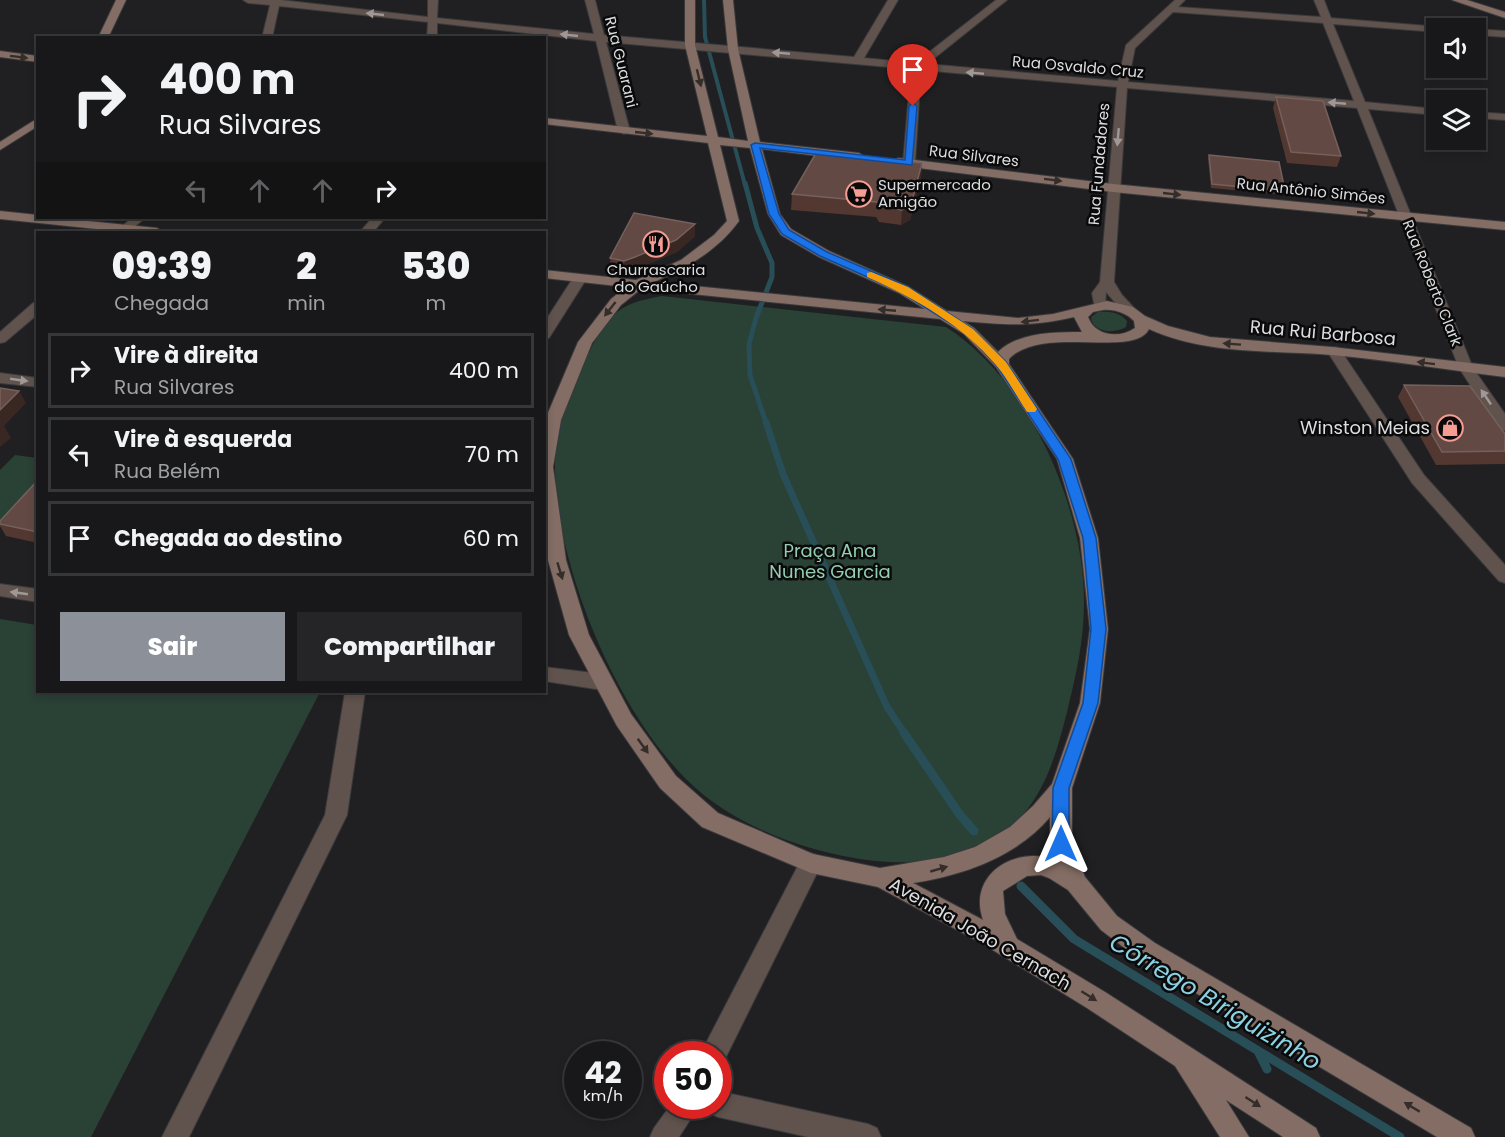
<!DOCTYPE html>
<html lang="pt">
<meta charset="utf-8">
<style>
:root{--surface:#18181a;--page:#252527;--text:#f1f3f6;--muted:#9fa0a2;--line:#363739;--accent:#8c9099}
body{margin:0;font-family:Poppins,sans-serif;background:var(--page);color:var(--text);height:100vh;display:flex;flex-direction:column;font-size:22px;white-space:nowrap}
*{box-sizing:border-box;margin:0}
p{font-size:20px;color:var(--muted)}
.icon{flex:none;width:33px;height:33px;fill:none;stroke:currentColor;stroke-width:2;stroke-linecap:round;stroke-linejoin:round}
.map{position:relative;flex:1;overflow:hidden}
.sheet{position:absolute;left:36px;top:231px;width:510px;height:462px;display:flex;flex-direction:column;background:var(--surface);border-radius:0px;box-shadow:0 3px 9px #0003,0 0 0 2px var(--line)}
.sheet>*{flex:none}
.banner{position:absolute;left:36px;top:36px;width:510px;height:183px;border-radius:0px;box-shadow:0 3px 9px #0003,0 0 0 2px var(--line);background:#18181a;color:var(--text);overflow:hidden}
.controls{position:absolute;left:1426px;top:18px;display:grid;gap:12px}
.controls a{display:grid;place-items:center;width:60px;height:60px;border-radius:0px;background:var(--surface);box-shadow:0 3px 9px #0003,0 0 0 2px var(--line);font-size:30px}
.speed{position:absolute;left:564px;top:1041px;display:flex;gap:12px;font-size:30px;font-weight:700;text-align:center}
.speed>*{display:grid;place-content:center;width:78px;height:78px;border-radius:50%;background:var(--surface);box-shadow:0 3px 9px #0003,0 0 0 2px var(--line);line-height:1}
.speed small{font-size:15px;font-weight:400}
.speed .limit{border:9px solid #d22;background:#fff;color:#111}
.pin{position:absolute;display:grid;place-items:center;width:51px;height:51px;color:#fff;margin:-62px -26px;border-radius:50% 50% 50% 0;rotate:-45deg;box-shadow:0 0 6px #0007}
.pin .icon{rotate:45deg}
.me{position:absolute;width:66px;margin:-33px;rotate:0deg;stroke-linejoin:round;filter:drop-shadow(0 0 4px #0008)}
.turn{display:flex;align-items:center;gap:21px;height:126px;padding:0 24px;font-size:27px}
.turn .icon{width:78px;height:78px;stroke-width:2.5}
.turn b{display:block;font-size:42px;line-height:51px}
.lanes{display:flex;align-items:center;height:57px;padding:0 24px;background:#0003;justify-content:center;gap:30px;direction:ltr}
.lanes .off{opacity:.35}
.eta{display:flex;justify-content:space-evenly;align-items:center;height:102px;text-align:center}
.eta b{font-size:36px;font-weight:800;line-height:42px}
.button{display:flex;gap:12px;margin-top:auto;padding:12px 24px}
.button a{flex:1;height:69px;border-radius:0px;background:var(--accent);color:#fff;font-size:24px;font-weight:800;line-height:69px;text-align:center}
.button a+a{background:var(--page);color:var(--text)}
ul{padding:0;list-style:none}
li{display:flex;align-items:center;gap:18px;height:75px;margin:0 12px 9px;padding:0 12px;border:3px solid var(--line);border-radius:0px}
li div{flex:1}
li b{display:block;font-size:22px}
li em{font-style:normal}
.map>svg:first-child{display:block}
</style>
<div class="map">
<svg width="1505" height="1137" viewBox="0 0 1505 1137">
<rect width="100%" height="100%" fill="#202023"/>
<path fill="#2a4136" d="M662 296 946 327C1028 379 1085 507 1084 603 1084 641 1076 675 1067 712 1056 755 1044 800 1008 829 968 862 916 866 867 860 813 853 753 832 709 799 625 736 554 568 555 464 555 431 566 401 580 372 589 351 602 323 620 310 632 301 648 299 662 296Z
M1098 312C1109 311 1120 312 1127 321L1126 327C1115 334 1092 333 1091 317Z
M15 455 37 458V494L5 528 0 527V470Z
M0 619 37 625 38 692H320L91 1137H0Z"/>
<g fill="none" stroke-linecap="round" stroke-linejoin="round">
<path stroke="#284e57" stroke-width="4" d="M704 0 705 37 745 185"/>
<path stroke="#284e57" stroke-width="5" d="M745 183 757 228 772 263V277L756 318 749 344 750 375 766 423"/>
<path stroke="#284e57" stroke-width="7" d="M766 422 783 474 887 707 905 734"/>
<path stroke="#284e57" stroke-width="9" d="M904 733 960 815 974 831
M1021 886 1074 939 1400 1137
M1259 1053 1267 1069"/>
<g stroke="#3a3a3d" stroke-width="2">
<path id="street" d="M243 0H281L428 17V0H438L437 18 594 34 585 0H595L604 35 854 57 888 0H898L864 58 915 63 996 0H1007L927 64 1118 81 1126 45 1175 0H1185L1178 7 1321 17 1314 0H1324L1331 18 1440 27 1442 28H1437V32L1333 24 1365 102 1437 109V115L1368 109 1473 368 1505 414V431L1499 429 1459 368 1357 108 1127 88 1114 282 1122 295 1137 311 1130 315 1125 314 1106 292 1105 309H1095L1092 293 1100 282 1117 87 921 70 915 163 909 167 903 163 911 69 606 42 630 131 624 134 618 131 596 41 437 23V38H427L428 22 279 6 272 38H262L270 5 248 3ZM1173 12 1323 23 1354 101 1128 82 1135 48Z
M1476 29 1505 31V37L1476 35Z
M1476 112 1505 114V120L1476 118Z
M132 218H145L128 232H115Z
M372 218H385L373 232H360Z
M580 274 587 278 549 338 544 339V323L575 275Z
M38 302V314L5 342 0 343V332L33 303Z
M1334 347 1339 348 1424 475 1505 565V583L1499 581 1412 483 1327 351Z
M0 373 38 378V387L0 383Z
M0 584 38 589V602L0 596Z
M544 667 602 674 609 677 612 682 609 687 602 690 544 681Z
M345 692H365L347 815 189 1137H162L325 815Z
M811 853 819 856 822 863 723 1063 718 1065V1054H702L705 1045 803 856Z
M718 1091 868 1124 877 1128 881 1137H808L718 1117 709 1113 706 1106H718Z
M670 1106H699L679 1137H650L654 1128Z"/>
</g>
<g stroke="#3a3a3d" stroke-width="2">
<path id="secondary" d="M116 0H126L108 38H98Z
M685 0H695V45L718 137 748 141 728 49 723 0H733L738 49 760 142 859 153 865 157 859 161 762 149 780 214 791 229 829 251 909 287 947 311 1018 318 1053 314 1107 301 1133 307 1145 316 1168 326 1210 337 1332 347 1505 367V377C1447 370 1389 360 1331 355 1271 350 1206 355 1149 329 1134 359 1042 324 1009 359V364L1073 459 1098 538 1108 629 1100 703 1072 788V844L1085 877 1117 916 1155 943 1471 1128 1475 1137H1437L1139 959 1101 930 1068 890 1049 878 1041 875 1027 876 1003 891 1005 914 1017 939 1105 992 1316 1128 1320 1137H1283L1226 1100 1249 1137H1220L1175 1066 1087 1008 983 944 878 887 811 873 702 827 660 788 617 726 569 635 548 560 544 531 545 420 578 342 611 299 626 287 544 278V270L636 280 681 260 714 235 727 221 708 143 544 124V118L707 136 685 45ZM720 145 750 148 768 214 781 235 819 257 899 293 925 309 654 282C688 267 717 251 739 221ZM641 289 940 319 964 334 996 367 1057 459 1080 538 1090 629 1080 703 1052 784 1033 806 1010 827 975 847 944 857 880 868 813 854 718 813 676 776 631 714 589 635 566 560 553 467 561 420 592 343 621 305ZM1103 310C1115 309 1126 313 1134 321L1135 328C1119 339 1095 336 1088 317L1093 312ZM1074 317 1082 332C1056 332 1018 332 998 352L974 328 963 321C1005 325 1033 327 1074 317ZM1050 817V844L1056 860C1016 845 967 874 983 920L913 883C964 875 1016 857 1050 817Z
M1452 0H1467L1505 12V18Z
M0 51 38 56V62L0 57Z
M38 118V126L0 150V142Z
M898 158 1113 184 1505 222V230L1113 192 894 165 892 162Z
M0 211 38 215V218H58L157 228 163 232H126L0 219Z"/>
</g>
<use href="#street" fill="#60524c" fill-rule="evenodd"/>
<use href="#secondary" fill="#836d64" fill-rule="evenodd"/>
</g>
<path fill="#533731" d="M1276 97 1341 156 1337 167 1287 163 1273 108Z
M1209 155 1285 191 1284 195 1211 188 1208 159Z
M922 163 921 178 910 220 901 225 879 222 876 217 791 210 792 194Z
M172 218H193L189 221H173Z
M695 224V236L677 252 636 269 625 273 611 270 610 258Z
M1404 385 1505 434V464L1436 465 1398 397Z
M38 480V543L6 536 0 526V521Z"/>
<path fill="#392724" d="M922 163 921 178 910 220 901 225 902 210Z
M695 224V236L677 252 636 269 625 273 624 261Z
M19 391 26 403 4 426 11 438 0 447V410Z"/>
<path fill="#624944" stroke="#75605c" stroke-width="1.5" d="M1276 97 1323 101 1341 156 1291 152Z
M816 153 922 163 911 205 902 210 880 206 877 202 792 194Z
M1209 155 1279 162 1285 191 1212 184Z
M634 213 695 224 676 240 635 257 624 261 610 258Z
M1404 385 1470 386 1505 434V451L1442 452Z
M0 388 19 391 0 410Z
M38 480V532L0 524V521Z"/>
<defs><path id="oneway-solid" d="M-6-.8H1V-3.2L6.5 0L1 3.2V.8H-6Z" transform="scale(1.5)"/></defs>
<g fill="#9e9896">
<use href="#oneway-solid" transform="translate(375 14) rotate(-174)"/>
<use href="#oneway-solid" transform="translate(569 35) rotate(-174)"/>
<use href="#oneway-solid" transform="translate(781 53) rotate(-175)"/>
<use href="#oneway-solid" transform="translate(975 73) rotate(-175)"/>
<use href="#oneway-solid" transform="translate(1337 103) rotate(-175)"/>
<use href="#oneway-solid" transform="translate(1118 137) rotate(95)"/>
<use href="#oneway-solid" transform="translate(19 380) rotate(8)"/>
<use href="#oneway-solid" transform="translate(1486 397) rotate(-124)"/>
<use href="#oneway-solid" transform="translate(19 593) rotate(-172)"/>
</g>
<g fill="#342d2a">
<use href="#oneway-solid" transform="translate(19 57) rotate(7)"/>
<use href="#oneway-solid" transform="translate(699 78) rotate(76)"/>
<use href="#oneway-solid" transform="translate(644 133) rotate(6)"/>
<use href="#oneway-solid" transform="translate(1053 180) rotate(7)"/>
<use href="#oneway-solid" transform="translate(1172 194) rotate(6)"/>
<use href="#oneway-solid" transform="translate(1366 213) rotate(6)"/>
<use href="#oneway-solid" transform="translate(610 309) rotate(128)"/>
<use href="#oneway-solid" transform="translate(887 310) rotate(-175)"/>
<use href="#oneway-solid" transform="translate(1030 321) rotate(173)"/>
<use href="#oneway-solid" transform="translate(1232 344) rotate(-176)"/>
<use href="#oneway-solid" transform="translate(1426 363) rotate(-173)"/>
<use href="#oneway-solid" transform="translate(560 571) rotate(73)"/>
<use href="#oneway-solid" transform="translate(643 746) rotate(54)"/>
<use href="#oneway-solid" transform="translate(939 869) rotate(-16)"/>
<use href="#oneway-solid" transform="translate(1089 996) rotate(32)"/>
<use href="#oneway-solid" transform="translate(1253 1102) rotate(33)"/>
<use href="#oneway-solid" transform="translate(1412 1107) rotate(-149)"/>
</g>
<path fill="#1a73e8" stroke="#114b97" stroke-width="1.5" d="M913 103 917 106 912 165 760 148 779 214 789 230 827 252 908 287 973 329 1006 362 1071 459 1096 538 1106 629 1098 703 1069 788V844L1067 849 1061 851 1055 849 1052 844 1053 788 1083 703 1091 629 1083 538 1058 459 997 366 966 333 901 292 820 256 782 234 769 214 751 145 755 143 905 160 909 106Z"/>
<path fill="#f59e0b" d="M871 272 908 287 973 329 1006 362 1037 409 1035 412H1027C1017 397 1008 379 996 365 962 325 915 298 867 277V273Z"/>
<defs>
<g id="supermarket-ring" transform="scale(1.35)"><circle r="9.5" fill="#0a0a0b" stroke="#f59c93" stroke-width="1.5"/><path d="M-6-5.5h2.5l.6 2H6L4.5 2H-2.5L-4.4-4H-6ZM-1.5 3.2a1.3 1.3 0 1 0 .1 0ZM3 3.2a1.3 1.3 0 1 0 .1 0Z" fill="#f59c93"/></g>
<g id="restaurant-ring" transform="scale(1.35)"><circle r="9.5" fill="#0a0a0b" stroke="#f59c93" stroke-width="1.5"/><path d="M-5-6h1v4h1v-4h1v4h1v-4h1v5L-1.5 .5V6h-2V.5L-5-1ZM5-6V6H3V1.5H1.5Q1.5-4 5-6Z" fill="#f59c93"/></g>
<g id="shop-ring" transform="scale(1.35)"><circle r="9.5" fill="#0a0a0b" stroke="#f59c93" stroke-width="1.5"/><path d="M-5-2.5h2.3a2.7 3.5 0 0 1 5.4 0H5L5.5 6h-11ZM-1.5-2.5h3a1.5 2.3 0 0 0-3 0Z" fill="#f59c93"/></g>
</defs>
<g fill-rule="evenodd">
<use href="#supermarket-ring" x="859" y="194"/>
<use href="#restaurant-ring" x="656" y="244"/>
<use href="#shop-ring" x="1450" y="428"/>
</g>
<g text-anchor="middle" stroke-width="5" stroke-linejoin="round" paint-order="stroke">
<g font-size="15" fill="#dcdddf" stroke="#0a0a0b">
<text transform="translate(621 62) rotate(76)" y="5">Rua Guarani</text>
<text transform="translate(1078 67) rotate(5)" y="5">Rua Osvaldo Cruz</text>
<text transform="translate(974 156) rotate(7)" y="5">Rua Silvares</text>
<text transform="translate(1099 164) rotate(-85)" y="5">Rua Fundadores</text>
<text transform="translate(1311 191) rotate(6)" y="5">Rua Antônio Simões</text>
<text transform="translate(1432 283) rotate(68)" y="5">Rua Roberto Clark</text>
</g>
<g font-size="15" fill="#dcdddf" stroke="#0a0a0b" text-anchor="start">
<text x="878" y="190">Supermercado<tspan x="878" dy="17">Amigão</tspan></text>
<text x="656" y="275" text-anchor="middle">Churrascaria<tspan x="656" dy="17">do Gaúcho</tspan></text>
</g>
<g font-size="18" fill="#dcdddf" stroke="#0a0a0b">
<text transform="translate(1323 333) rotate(5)" y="6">Rua Rui Barbosa</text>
<text transform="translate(980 934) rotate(30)" y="6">Avenida João Cernach</text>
</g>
<g font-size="18" fill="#dcdddf" stroke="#0a0a0b" text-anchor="end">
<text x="1430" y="434">Winston Meias</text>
</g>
<g font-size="18" fill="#92ceaf" stroke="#0a0a0b">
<text x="830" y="557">Praça Ana<tspan x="830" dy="21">Nunes Garcia</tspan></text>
</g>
<g font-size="24" font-style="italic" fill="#89d2e3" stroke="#0a0a0b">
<text transform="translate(1215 1002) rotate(31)" y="8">Córrego Biriguizinho</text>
</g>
</g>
</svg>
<div class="controls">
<a><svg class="icon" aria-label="sound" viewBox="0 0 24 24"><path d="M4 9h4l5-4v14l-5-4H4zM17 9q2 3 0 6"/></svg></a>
<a><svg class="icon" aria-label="layers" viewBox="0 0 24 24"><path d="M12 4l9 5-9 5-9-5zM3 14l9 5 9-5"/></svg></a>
</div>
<div class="speed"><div>42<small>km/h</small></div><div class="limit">50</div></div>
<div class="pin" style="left:913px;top:106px;background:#d93025"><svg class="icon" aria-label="arrive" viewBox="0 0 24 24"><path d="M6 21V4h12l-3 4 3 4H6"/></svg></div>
<svg class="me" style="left:1061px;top:844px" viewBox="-20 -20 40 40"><path d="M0-17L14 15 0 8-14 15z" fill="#1a73e8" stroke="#fff" stroke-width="4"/></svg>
<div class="banner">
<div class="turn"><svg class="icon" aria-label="right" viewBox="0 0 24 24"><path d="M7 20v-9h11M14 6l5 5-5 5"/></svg><div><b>400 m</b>Rua Silvares</div></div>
<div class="lanes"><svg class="icon off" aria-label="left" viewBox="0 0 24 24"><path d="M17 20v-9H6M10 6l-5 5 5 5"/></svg><svg class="icon off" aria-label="ahead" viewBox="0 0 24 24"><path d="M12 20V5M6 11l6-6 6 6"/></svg><svg class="icon off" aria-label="ahead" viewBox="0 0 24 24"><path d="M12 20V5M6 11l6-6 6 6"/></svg><svg class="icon" aria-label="right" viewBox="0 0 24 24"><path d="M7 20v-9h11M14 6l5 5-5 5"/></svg></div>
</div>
<section class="sheet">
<div class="eta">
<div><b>09:39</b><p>Chegada</p></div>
<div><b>2</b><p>min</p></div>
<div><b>530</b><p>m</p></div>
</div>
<ul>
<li><svg class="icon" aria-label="right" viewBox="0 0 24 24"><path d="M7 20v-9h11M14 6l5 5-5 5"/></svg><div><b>Vire à direita</b><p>Rua Silvares</p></div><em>400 m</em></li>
<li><svg class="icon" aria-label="left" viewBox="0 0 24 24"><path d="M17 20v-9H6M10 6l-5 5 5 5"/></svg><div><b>Vire à esquerda</b><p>Rua Belém</p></div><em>70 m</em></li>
<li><svg class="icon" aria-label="arrive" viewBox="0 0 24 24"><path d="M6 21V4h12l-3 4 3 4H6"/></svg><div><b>Chegada ao destino</b></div><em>60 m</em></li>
</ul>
<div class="button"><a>Sair</a><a>Compartilhar</a></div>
</section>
</div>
